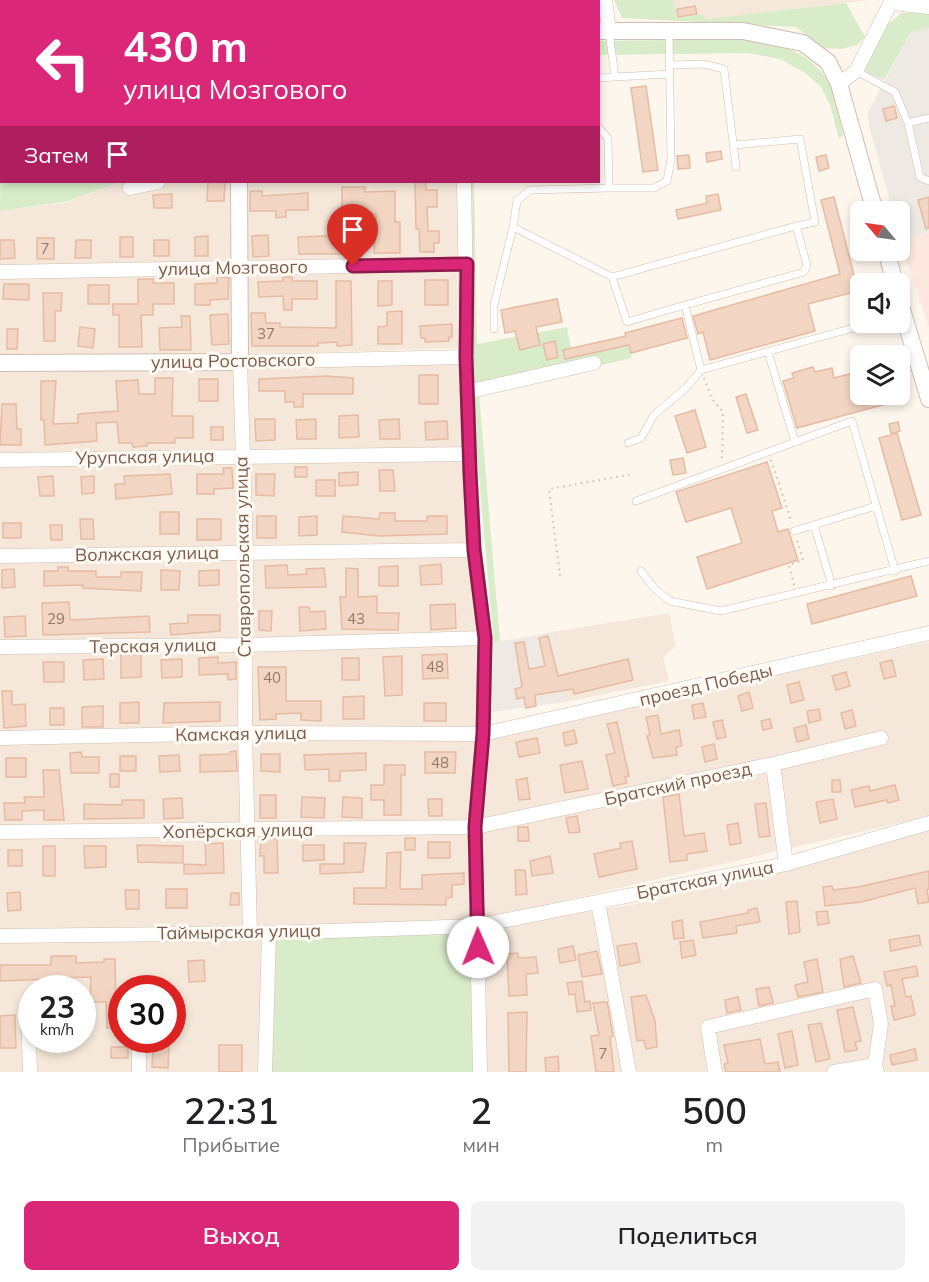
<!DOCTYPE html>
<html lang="ru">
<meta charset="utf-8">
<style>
:root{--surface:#fff;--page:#f2f2f2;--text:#202124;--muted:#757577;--accent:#db2777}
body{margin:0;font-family:Mulish,sans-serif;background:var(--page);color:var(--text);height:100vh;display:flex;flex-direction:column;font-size:22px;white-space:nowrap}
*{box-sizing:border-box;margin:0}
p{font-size:20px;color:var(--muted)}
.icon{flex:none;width:33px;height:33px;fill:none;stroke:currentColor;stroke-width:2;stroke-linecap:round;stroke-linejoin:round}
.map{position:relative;height:1072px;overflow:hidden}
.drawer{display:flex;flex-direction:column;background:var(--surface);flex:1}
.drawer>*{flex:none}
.banner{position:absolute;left:0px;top:0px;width:600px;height:183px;box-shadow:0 3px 9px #0003;background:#db2777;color:#fff;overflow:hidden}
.needle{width:39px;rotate:299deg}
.fabs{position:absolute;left:850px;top:201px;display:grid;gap:12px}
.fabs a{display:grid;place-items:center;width:60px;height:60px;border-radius:9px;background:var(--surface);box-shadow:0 3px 9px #0003;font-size:30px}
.speed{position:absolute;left:18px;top:975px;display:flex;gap:12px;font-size:30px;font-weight:700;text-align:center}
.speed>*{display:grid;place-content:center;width:78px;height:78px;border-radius:50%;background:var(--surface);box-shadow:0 3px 9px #0003;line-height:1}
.speed small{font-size:15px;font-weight:400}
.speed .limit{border:9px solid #d22;background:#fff;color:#111}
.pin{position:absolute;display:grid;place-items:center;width:51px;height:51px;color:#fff;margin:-62px -26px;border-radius:50% 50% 50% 0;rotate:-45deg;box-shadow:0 0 6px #0007}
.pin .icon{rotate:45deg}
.me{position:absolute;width:66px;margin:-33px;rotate:359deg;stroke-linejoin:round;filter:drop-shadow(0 0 4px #0008)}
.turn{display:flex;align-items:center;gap:21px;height:126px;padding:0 24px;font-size:27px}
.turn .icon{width:78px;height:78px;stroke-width:2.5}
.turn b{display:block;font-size:42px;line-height:51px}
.then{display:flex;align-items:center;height:57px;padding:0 24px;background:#0003;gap:12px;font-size:22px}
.eta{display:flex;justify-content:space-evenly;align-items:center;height:102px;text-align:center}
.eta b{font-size:36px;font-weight:600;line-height:42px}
.cta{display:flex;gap:12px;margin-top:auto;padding:12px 24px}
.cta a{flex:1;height:69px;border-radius:9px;background:var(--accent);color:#fff;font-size:24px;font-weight:600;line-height:69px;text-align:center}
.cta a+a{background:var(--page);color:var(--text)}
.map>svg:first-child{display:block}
</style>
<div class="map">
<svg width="929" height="1072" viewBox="0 0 929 1072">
<rect width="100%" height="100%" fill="#fdf6ec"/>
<path fill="#f5e8da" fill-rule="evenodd" d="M673 0H869L706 19 704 14 677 18Z
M120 182H230L232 263 0 267V211L69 202Z
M242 182H459V259L244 260Z
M457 270 458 348 246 355 244 272Z
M236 271 235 356 0 357V276Z
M460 361 462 447 248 450 247 366Z
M0 366H237L238 451 0 456Z
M246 459H464L470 544 249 546Z
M239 460 241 547 0 551V465Z
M470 555 477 634 250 641V556Z
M241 556V641L0 643V560Z
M669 613 676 646 663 657 669 681 565 702 552 632Z
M929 642V816L481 920 482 811 487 737Z
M476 644 479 728 248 730V648Z
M241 649 238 730 0 735V651Z
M241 737 244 828H0V742Z
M476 739 471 822 251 825 249 740Z
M929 830V1072H483L481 929 648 902Z
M468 833 471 921 253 928 252 834Z
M245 834 246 928 0 931V836Z
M264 937 262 1072H0V941ZM32 988H82V1040H32ZM122 988H172V1040H122Z"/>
<path fill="#fde8e0" d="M52 0H162V2Z
M237 0H392V1L237 2Z
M929 232V328L900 241Z"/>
<path fill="#efe9e4" d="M929 28V232L905 239 902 227H900V212L893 211 869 126 868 112 911 32Z
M552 632 565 702 492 712 491 643Z"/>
<path fill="#d8ecc9" d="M614 0H673L677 18 704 14 706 19 846 3 865 37 857 45 841 49 823 48 796 27 622 18Z
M902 13H929V28L911 32 884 80 864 71 888 24Z
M745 39C779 43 811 52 830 84 838 98 839 120 843 135L839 139 830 105 821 87 804 72 780 59 747 53 599 55 598 41Z
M1 105 2 182H120L69 201 0 211Z
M468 182H474L477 344 567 327 571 348 625 336 632 358 479 394 500 641 494 643 470 379Z
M473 930 477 1072H267L271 938Z"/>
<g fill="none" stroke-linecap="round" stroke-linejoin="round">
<path stroke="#bfe3e8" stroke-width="20" d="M222 2 223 0
M0 8H2"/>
</g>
<path fill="#f3d5c3" stroke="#e6bba3" stroke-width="1.5" d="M695 6 697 14 678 17 677 9Z
M646 86 658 170 643 172 631 88Z
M894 106 897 118 886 121 883 109Z
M721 151 722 159 707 162 706 153Z
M689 155 690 168 678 169 677 156Z
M826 155 829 168 819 171 816 157Z
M208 182H225L224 201H207Z
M415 182H426V190H437V207H427L428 231H439V243H434V252H420L419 229H416Z
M342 187H365V192L395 191V222H400V253H374L376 214 342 215Z
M250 191H262V196L308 193V210H286V217L276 218V211H250Z
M172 194V208H154L153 195Z
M718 194 721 210 678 219 676 210 707 203 706 196Z
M834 197 858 291 808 304 815 331 710 360 703 332 698 334 693 316 840 274 821 200Z
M929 197V228L926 229 918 200Z
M268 235 269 256 253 257 252 236Z
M352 235 353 243 358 242 359 254H299L298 237Z
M208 236V256H195V237Z
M120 237H133V257H120Z
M37 238H54V259H37Z
M0 240H14L15 258 0 259Z
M76 240H91V258H75Z
M154 240H169V256H154Z
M217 277H229L228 299 210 300V305H195V284L217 283Z
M283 277H292V281H317V299H292V310H284L283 296 259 297 258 282 283 281Z
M138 279H153V283H174V304H153V315H141L142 347H119V315H113V304H138Z
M425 280H448V305H425Z
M336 281H351L352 345 337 346V342L318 343V346H252L251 313H265L266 323H280V327L336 328Z
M378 281H392V305L378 306Z
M4 284H29V300L3 299Z
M88 285H109V304H88Z
M43 293H62L61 311H55V341H44Z
M557 299 562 322 536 327 540 345 520 350 515 331 505 333 501 310Z
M402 311V344H378V327L387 326V312Z
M228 314 229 344 212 345 210 315Z
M181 316H190L191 350H160L159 328 182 327Z
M682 318 687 338 631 353 629 345 565 359 563 350 626 336 625 333Z
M452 324V337H449V341L425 342V338H421L420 326Z
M80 327 95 329 93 348 78 346Z
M7 329H18L17 349H7Z
M555 341 558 357 547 360 543 344Z
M813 367 815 372 832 368 834 378 861 371V394H888L890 403 797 428 783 381 794 378 792 373Z
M419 375H438V404H419Z
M326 376 353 378V394H303V407H294V402H285V391H259V379Z
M155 378H173L172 416H193V438H175V443H147V446L133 447 132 443H119L117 422 96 423 97 441 45 445 44 420H41V381H56L53 424 78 423V414L118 411 116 381 138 380 139 394H155Z
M199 379H218V401H199Z
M746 394 758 430 747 433 736 397Z
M2 404H16L17 429H21V445H0Z
M695 410 706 447 687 453 675 416Z
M358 415 359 437 339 438V416Z
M255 419H275V440L256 441Z
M316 419V439H297L296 420Z
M399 419 400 439H380L379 420Z
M447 421 448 439 426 440 425 422Z
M898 422 900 431 891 434 889 424Z
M211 427H223V440H211Z
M897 433 921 515 902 520 879 438Z
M683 458 686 473 673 475 670 460Z
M767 462 782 508 772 511 778 532 788 529 798 560 707 589 697 557 742 543 731 508 686 522 676 492Z
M295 467H307V477H295Z
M223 468H232L233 488 214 489V494H197V474H224Z
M379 470H393L395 491H380Z
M358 472V485L339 486V473Z
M170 474 172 494 116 499 115 484H125L124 476Z
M256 474H275L274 496 256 495Z
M53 476 54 496H40L38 477Z
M94 476V493L82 494 81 477Z
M316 480H335V496H316Z
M160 512H179V534H160Z
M380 513H395V521H427V516H447V534L379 536 342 532 343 516 379 519Z
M257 516H276V538H257Z
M317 516V535L299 536V517Z
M80 519H93L94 539H81Z
M197 519H221V540H197Z
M3 523H21V538H3Z
M50 525H62V540H51Z
M441 564 442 584 421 585 420 566Z
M287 565 288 575 307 574 306 569 324 568 326 587 266 588 265 566Z
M398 566V586H379V567Z
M58 567H68V571H96V577H121V572H142L141 591 83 588V585L44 586V571H58Z
M346 568 358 569V597L377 596V613H399L398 630 342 629 340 597H346Z
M14 569 15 587 2 588V570Z
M161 570 180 571 179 590H161Z
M219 570V585L199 586V571Z
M911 576 917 596 812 624 807 604Z
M69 602 70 620 149 616 150 632 43 635 42 603Z
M455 604 456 628 431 630 430 605Z
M299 607H309L310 612 325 611 326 629 300 631Z
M259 611H272L271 631 259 630Z
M188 615H220V631L171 635 170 624 188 623Z
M25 616 26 636 5 637 4 617Z
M548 636 558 676 628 659 633 680 574 694 573 689 535 695 536 706 526 708 524 697 517 699 515 689 522 687 515 643 524 642 529 669 545 666 539 638Z
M447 654 448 678 423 679 422 655Z
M121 655H141V677L121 678Z
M402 656V695L385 696 383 657Z
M218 657V663L236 662V679L228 680V674L199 675V658Z
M342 658H359V680H342Z
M103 659 104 679 84 680 83 660Z
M182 659V677L162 678 161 660Z
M892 660 896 676 884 679 880 663Z
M43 662H64V682H44Z
M258 667H286V701H321V721L301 720V713L276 714V719L260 720Z
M846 672 850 686 836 690 832 676Z
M799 682 804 700 791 703 787 685Z
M2 691H12V705L25 704 26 726 4 728Z
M749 692 753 708 742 711 738 696Z
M364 696V719H343V697Z
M139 702V723H120V703Z
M220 702V721L163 723 164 703Z
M424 703H446V721H424Z
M703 703 706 717 694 719 692 705Z
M103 706V727H82V707Z
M50 708H64V725H50Z
M819 709 821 720 809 723 807 711Z
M852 710 856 726 845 729 841 713Z
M658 715 661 734 679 730 682 746 676 747 677 755 653 758 647 736 650 735 646 717Z
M770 719 772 728 763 730 761 721Z
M722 720 726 737 717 739 713 722Z
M617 722 629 776 625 777 627 783 613 786 606 755 615 753 607 724Z
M806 725 809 739 797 742 794 728Z
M574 730 577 743 565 746 563 733Z
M537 738 540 753 519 757 516 742Z
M714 744 717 759 705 762 702 747Z
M236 751 237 771 200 772V755L230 754V752Z
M81 752 82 757H99V773H71L70 753Z
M425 752H456L455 773H425Z
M366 753V770L340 771V781H329V769L305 770 304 755Z
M261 754H280V772L261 771Z
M179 755 180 771 160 772 159 756Z
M120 756H136V771H120Z
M6 758H26V777H6Z
M582 761 588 789 565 793 560 765Z
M384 765H405V775H401V815H384V800H371V785H384Z
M43 770H59L64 820H44V810L22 811V820H5L4 803H25L24 797H44Z
M110 774H119V787H110Z
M527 778 530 799 519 800 516 780Z
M832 780H840L841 792H832Z
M895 785 899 800 888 803 887 800 855 807 851 790 869 786 870 791Z
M679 794 684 836 704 833 707 851 687 854V860L670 862 663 797Z
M260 795H276V818H260Z
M302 797 325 798 324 818 301 817Z
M343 797 362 798V818L342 817Z
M182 798 183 818 164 819 163 799Z
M428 799H442V816H429Z
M833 799 837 819 820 823 816 802Z
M122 800H144V818L84 819V804L122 805Z
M766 803 770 836 759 837 755 804Z
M577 816 580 832 569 833 566 818Z
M738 823 741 843 730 845 727 825Z
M518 827H528L529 841H518Z
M261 838 277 839 278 873H264V856H260Z
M405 838H415V850H405Z
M632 841 637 869 599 877 594 854 621 848 620 843Z
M428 842H450V858H428Z
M223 843 224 873 184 874V864L206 865 205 844Z
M344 843H366L363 872 320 874V864H344Z
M137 845 183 846V863L138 862Z
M303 845H324V860L303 861Z
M43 846H55V876H43Z
M84 846H106V867L85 868Z
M8 850H22V866H8Z
M401 852 400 889H422V875L464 873V884L452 885V897L446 898V905L354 904V888H386L387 853Z
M550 856 553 873 532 876 530 861Z
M515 870H525L527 894 516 895Z
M929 871V889L927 890 929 902 918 904 915 888 861 902 825 906 823 887 832 886 833 890 858 887Z
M166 889H187V908H166Z
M125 890H139V909H126Z
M20 892 21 910 8 911 7 893Z
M231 893H239V905H230Z
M797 901 800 932 789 934 786 902Z
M757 908 760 922 736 926 737 933 703 938 700 922 748 913V910Z
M827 911 829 923 818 925 816 912Z
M682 920 684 938 674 939 672 922Z
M919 935 921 945 891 951 889 940Z
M693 940 696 955 682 958 680 942Z
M636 943 640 962 620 966 617 946Z
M573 946 576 960 560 963 558 949Z
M597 951 602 974 582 977 578 955Z
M518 953V958L536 957 538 973 526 974 527 995 509 996 507 954Z
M51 956H76V963L104 962V959H115L116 1011H122V1028H107L106 1002H90L91 977 61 978 62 987 51 988V979L0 981V965H51Z
M853 956 861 983 844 987 840 959Z
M817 959 823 992 798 997 795 985 808 982 804 962Z
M204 960 205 981 189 982 188 961Z
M916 966 918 976 902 979 906 997 911 996 915 1015 894 1020 891 1006H895L891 985 887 986 884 972Z
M582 981 585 1002 590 1001 591 1010 577 1012 575 994 569 995 567 983Z
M769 987 773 1003 759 1006 756 989Z
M646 995 655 1021 657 1047 646 1049 644 1040 637 1041 631 997Z
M738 997 741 1010 727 1013 725 1000Z
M607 1002 613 1036 610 1037 614 1072H596L591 1036 599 1035 593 1003Z
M853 1007 861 1041 855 1042 857 1050 845 1052 837 1010Z
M527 1012 526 1072H509L508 1013Z
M15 1015 16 1048H0V1016Z
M821 1023 830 1059 816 1062 808 1025Z
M792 1031 798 1065 785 1068 778 1034Z
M760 1039 765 1064 778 1062 780 1072H726L724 1064 728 1063 724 1045Z
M219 1045H242V1072H219Z
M111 1047H128V1058H111Z
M153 1047H169L168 1068 152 1067Z
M915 1049 917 1060 892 1065 890 1055Z
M558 1056 559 1072H546L545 1058Z"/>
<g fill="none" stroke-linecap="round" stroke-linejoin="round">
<g stroke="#d1beb0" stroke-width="8">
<path id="service" d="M407 0V2
M57 2V0
M669 65 703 64 724 69 736 167
M856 71 895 92 908 123 920 177 929 181
M615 77 670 74
M598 78 615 77 609 31
M0 90 2 87
M908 123 929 118
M598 127 608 138 609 188 530 190 517 201 513 227 612 277 796 226 807 265 804 272 685 305 701 370
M734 145 800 139 815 222 796 226
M609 188H654L667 181 671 159 669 31
M612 277 627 322 685 305
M494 329V305L513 227
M768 352 795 442
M628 443 641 438 654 415 686 388 701 370 875 322
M636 501 852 421 895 571
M814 525 832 586
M794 531 876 506
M641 571 654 588 670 601 721 611 929 561"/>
</g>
<g stroke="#d1beb0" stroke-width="15">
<path id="minor" d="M605 0 609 31
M892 3 929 7
M0 29H2
M839 84 856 71 892 0
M464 182 469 454 474 550 485 638 483 734 475 827 480 1072
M130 188 158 182
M0 272 467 264
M467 392 594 363
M0 460 469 454
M0 556 474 550
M0 647 246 645 485 638
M0 738 245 733 483 734 929 633
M773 764 786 864
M0 832 475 827 773 764 881 738
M598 902 629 1072
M250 932 245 733 246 553 240 362 466 357
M0 936 269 933 477 926 786 864 929 823
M28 1009 30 1072
M139 1072V1040
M265 1072 269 933
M715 1072 708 1027 875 989 881 1024 875 1065
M834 1072 875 1065 877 1072"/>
</g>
<g stroke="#d1beb0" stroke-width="18">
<path id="tertiary" d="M598 31H743L803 43 828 62 839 84 875 212
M886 250 895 284
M900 303 929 399
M0 363 240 362 239 182"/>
</g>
<path stroke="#d9b8a5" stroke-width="2" stroke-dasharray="1.5 4.5" stroke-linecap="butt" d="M704 378 712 399 723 412 722 460
M771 460 792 523
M560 576 549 489 633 474
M794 585 789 565 803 560 796 537"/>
<use href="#service" stroke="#fff" stroke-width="7"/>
<use href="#minor" stroke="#fff" stroke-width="14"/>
<use href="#tertiary" stroke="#fff" stroke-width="16"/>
</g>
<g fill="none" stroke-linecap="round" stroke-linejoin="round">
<g stroke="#8e194d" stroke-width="15">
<path id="route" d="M353 266 467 264 466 357 470 473 474 550 485 638 483 734 475 827 478 947"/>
</g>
<use href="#route" stroke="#db2777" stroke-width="10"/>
</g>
<g text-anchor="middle" stroke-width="6" stroke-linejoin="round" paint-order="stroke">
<g font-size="15" fill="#987a6a">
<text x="45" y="254">7</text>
<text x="266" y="339">37</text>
<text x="56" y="624">29</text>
<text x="356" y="624">43</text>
<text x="435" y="672">48</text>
<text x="272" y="683">40</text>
<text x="440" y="768">48</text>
<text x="603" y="1059">7</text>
</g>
<g font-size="18" fill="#7a5c4d" stroke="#fffaf3">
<text transform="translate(233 268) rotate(-1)" y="6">улица Мозгового</text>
<text transform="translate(233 361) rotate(-1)" y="6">улица Ростовского</text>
<text transform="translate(145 457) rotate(-1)" y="6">Урупская улица</text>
<text transform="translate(147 554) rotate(-1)" y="6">Волжская улица</text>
<text transform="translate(243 557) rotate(-91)" y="6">Ставропольская улица</text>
<text transform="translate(153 646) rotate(-1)" y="6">Терская улица</text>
<text transform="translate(706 685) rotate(-13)" y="6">проезд Победы</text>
<text transform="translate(241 734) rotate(-1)" y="6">Камская улица</text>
<text transform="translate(678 784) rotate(-12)" y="6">Братский проезд</text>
<text transform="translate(238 831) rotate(-1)" y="6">Хопёрская улица</text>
<text transform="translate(705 880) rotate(-11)" y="6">Братская улица</text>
<text transform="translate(239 932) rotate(-1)" y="6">Таймырская улица</text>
</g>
</g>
</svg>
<div class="fabs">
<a><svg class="needle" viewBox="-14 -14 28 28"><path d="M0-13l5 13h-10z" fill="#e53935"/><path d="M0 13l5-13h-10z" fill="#757577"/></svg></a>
<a><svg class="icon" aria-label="sound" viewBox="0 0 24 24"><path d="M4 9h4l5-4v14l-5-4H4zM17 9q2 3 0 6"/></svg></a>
<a><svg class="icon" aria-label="layers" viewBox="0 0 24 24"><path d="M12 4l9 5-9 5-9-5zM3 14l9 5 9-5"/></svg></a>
</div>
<div class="speed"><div>23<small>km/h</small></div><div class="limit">30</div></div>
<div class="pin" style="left:353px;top:266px;background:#d93025"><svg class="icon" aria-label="arrive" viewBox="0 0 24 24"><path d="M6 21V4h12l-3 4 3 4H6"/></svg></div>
<svg class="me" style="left:478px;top:947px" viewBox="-20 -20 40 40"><circle r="19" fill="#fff"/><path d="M0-13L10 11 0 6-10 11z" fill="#db2777"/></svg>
<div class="banner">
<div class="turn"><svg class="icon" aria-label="left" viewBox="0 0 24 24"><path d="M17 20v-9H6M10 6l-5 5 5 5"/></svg><div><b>430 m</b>улица Мозгового</div></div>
<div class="then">Затем<svg class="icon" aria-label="arrive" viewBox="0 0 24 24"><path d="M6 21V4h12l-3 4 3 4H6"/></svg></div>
</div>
</div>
<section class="drawer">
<div class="eta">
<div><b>22:31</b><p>Прибытие</p></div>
<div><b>2</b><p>мин</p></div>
<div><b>500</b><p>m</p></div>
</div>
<div class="cta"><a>Выход</a><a>Поделиться</a></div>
</section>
